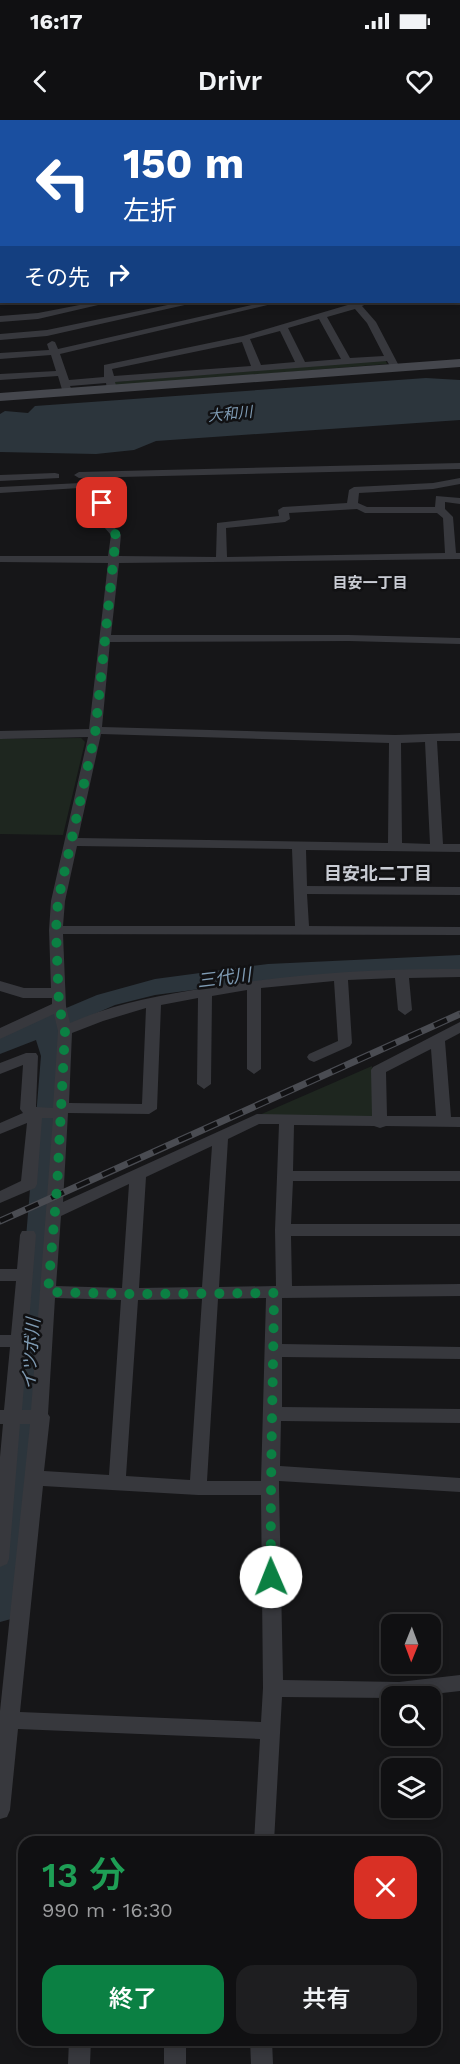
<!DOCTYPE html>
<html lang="ja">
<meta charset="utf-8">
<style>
:root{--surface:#101012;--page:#1e1e20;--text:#f1f3f6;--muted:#9c9d9f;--line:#303032;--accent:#0b8043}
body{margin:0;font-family:"Work Sans","Noto Sans JP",sans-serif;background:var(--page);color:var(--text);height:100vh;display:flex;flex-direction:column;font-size:22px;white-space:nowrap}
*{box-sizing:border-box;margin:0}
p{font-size:20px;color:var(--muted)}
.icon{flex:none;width:33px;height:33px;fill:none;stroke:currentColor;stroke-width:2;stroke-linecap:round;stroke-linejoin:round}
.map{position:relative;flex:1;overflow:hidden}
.drawer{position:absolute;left:18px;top:1716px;width:423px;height:210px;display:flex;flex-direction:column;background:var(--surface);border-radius:18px;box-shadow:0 3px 9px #0003,0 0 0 2px var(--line)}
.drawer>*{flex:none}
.guide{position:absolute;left:0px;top:0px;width:460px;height:183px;box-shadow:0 3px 9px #0003,0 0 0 2px var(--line);background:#1a4fa0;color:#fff;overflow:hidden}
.needle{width:39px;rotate:181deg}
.controls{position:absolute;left:381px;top:1494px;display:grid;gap:12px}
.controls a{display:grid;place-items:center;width:60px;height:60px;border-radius:12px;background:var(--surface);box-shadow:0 3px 9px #0003,0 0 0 2px var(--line);font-size:30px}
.pin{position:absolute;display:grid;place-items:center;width:51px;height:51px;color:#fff;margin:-26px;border-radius:12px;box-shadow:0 3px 9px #0006}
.me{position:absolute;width:66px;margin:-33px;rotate:359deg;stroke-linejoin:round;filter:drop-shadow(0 0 4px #0008)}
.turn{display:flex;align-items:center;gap:21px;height:126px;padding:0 24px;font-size:27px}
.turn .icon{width:78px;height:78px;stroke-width:2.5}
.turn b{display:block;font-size:42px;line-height:51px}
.then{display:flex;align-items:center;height:57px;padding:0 24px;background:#0003;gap:12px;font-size:22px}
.round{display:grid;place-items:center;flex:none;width:63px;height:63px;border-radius:18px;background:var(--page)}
.summary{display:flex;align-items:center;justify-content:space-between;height:102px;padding:0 24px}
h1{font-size:36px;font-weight:600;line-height:45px;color:#1e9e55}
.button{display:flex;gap:12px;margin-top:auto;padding:12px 24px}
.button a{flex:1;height:69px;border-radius:18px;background:var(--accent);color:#fff;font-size:24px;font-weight:600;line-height:69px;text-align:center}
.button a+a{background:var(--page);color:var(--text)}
.status{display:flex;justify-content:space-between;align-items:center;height:42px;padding:0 30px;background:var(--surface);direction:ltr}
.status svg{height:16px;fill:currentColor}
header{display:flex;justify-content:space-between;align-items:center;height:78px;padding:0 24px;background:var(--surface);font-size:27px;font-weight:600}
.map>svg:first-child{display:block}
</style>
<div class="status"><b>16:17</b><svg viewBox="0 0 49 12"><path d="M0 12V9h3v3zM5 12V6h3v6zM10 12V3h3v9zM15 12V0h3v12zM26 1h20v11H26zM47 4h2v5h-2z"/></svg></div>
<header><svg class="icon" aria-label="back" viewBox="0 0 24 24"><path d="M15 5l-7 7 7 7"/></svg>Drivr<svg class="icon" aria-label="heart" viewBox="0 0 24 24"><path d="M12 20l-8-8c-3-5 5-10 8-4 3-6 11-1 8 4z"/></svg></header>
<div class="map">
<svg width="460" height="1944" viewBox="0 0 460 1944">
<rect width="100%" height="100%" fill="#161618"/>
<path fill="#1e261f" d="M385 239 387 244 115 266 114 262Z
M81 618 85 622 63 715 0 714V619Z
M372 946 373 999 257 996Z"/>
<path fill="#2c353c" d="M426 258 460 260V300L156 321 134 330 96 334 0 332V294L5 291 28 293 35 286Z"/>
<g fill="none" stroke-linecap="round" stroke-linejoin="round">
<path fill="#2c353c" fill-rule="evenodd" d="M377 0H392L393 2H378Z
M459 39H460V48H459Z
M460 835V849L268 860 155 875 115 885 58 910 67 936 38 1336 16 1489 11 1499 0 1502V1387L8 1336 41 936 36 920 0 934V916L97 875 155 859 268 844Z"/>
<path fill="#37383d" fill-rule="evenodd" d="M146 0H154V2H146Z
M0 56H2V60H0Z
M0 77H2V83H0Z
M0 129H2V135H0Z
M0 145H2V151H0Z
M0 161H2V167H0Z
M0 178 2 182H6L5 183 0 184Z
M95 182H111L38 199 0 202V196L38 193Z
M182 182H198L47 216 0 220V214L47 210Z
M265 182H280L60 234 69 260 104 257V245L243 216 351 184 350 182H371L362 186 376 202 398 244 390 246 387 241 115 262 117 269 112 272 107 269 106 263 70 266 73 273 68 276 63 273 58 256 0 260V254L56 251 51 235 0 239V233L49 230 47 224 52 221 55 222 58 229ZM355 189 367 203 384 236 350 238 327 197ZM319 199 341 239 305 242 288 208ZM280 211 295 242 261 245 250 219ZM242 222 251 246 114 256 112 249Z
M460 343V349L79 358 74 355 79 352Z
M55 353 59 354V358L0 361V355Z
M460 358V364L433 369 359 373 358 383 367 387H435L436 376 460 378V384L445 382V389L453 397 456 433H460V439L119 443 111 515H349L460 518V524L349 521 110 522 102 607 395 615 460 613V621H437L443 724H460V732L306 730 307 766 460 767V775L307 774 309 806 460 807V815L63 814 66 886 70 903C113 884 160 875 206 868 291 854 375 848 460 849V857L409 858 412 890 405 895 398 890 395 858 348 860 352 923 350 926 314 942 309 940 307 937 309 934 338 921 334 861 261 868V949L254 954 247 949V870L212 876 211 964 204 969 197 964 198 878 161 885 157 989 149 994 68 993 63 1082 257 994 372 996 371 950 373 947 460 902V913L445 921 451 997H460V1007L386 1006 380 1008 374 1006 294 1005 293 1051H460V1061H293L291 1104H460V1116H291L292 1166 460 1164V1176L282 1178V1224L460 1227V1239L282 1237V1287L460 1289V1303L281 1301 280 1346 460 1358V1372L279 1361V1368L283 1560 399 1562 460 1555V1571L416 1576H392V1578L282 1577 274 1722H254L260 1619 18 1609 10 1690 7 1697 0 1699V1591L30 1304H20L9 1439 7 1444 0 1447V1337L3 1304H0V1290H4L10 1227H0V1215H11L16 1161H0V1149H17L20 1115 22 1111H34L36 1115 22 1290H31L53 998H42L37 1064 35 1068 0 1083V1071L21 1061 27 1003 0 1014V1003L23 993 20 989 23 945 0 954V943L26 933H36L38 936 36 987 53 988 58 911 54 894 0 919V908L52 884V878H23L0 871V861L24 868H51L49 810 51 781 88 617 0 619V611L89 609 108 443 0 442V436H108L111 415 104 407V392L97 383 95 367 0 373V367L101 362 106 366 107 383 114 392V407L121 415 119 436 216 437 217 403 279 396 278 390 283 387 347 383 349 370 354 367 433 363ZM357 389 365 393H437L443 398 445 433 227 437 226 408 285 402 290 399 289 393ZM101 614 389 623 388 723 78 718ZM425 622 430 724 402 723 401 623ZM77 726 292 729 295 806H63L65 781ZM146 888 142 984 69 983 72 913 103 901ZM431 929 436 996H387L386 952ZM259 1004H279L275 1110 276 1166 219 1167 228 1019ZM212 1026 202 1167 139 1168 146 1057ZM129 1064 122 1168 56 1166 61 1096ZM55 1178 121 1180 109 1355 44 1351 50 1297 48 1294ZM266 1178 261 1361H207L218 1179ZM202 1179 190 1360 126 1356 138 1180ZM43 1366 198 1375H261L263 1568 261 1602 20 1592Z
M69 1920H91L90 1944H68Z
M164 1920H186V1944H164Z
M250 1920H272L273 1944H251Z"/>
<path fill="#45474d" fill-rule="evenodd" d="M398 0H409L410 2H399Z
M459 32H460V39H459Z
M0 38H2V44H0Z
M460 239V247L0 281V273Z"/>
<path fill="#63666e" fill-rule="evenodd" d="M459 19H460V29H459Z
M0 107H2V117H0Z"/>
<g stroke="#4a4c52" stroke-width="7">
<path id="rail" d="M0 1101 460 894"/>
</g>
<use href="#rail" stroke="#111113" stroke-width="4.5" stroke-dasharray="14" stroke-linecap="butt"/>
</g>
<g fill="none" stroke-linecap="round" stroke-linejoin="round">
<path stroke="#0b8043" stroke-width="10" stroke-dasharray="0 18" d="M102 383 109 392V407L116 415 95 614 58 781 56 810 59 886 65 911 57 1068 48 1172 130 1174 274 1173C273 1267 270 1362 271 1457"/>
</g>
<g text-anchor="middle" stroke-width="5" stroke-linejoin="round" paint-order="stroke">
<g font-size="15" font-style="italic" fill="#7f9bb3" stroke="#111113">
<text transform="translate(230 294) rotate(-6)" y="5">大和川</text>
</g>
<g font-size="15" font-weight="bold" fill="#c9ccd4" stroke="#111113">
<text x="370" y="468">目安一丁目</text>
</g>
<g font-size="18" font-weight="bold" fill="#c9ccd4" stroke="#111113">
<text x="378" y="760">目安北二丁目</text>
</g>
<g font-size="18" font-style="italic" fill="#7f9bb3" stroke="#111113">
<text transform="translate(224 858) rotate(-7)" y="6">三代川</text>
<text transform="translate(31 1234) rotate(-86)" y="6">イツボ川</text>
</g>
</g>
</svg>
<div class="controls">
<a><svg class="needle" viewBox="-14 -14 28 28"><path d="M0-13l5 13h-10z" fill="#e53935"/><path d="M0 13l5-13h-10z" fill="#9c9d9f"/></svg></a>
<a><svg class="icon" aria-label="search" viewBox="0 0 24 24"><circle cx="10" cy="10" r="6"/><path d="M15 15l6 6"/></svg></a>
<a><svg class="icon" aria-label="layers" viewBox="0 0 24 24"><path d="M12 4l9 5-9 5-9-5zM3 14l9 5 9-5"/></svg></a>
</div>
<div class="pin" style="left:102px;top:383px;background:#d93025"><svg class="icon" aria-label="arrive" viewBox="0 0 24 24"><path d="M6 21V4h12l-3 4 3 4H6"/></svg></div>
<svg class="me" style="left:271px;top:1457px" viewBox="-20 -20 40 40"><circle r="19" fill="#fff"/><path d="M0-13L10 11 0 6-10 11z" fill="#0b8043"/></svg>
<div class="guide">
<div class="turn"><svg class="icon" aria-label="left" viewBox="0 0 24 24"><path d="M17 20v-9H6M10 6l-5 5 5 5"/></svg><div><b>150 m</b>左折</div></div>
<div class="then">その先<svg class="icon" aria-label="right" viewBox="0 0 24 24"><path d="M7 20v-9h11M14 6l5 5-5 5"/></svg></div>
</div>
<section class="drawer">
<div class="summary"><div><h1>13 分</h1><p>990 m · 16:30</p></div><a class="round" style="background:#d93025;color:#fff"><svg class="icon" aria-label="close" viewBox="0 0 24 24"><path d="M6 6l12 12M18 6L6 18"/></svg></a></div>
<div class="button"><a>終了</a><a>共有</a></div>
</section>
</div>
